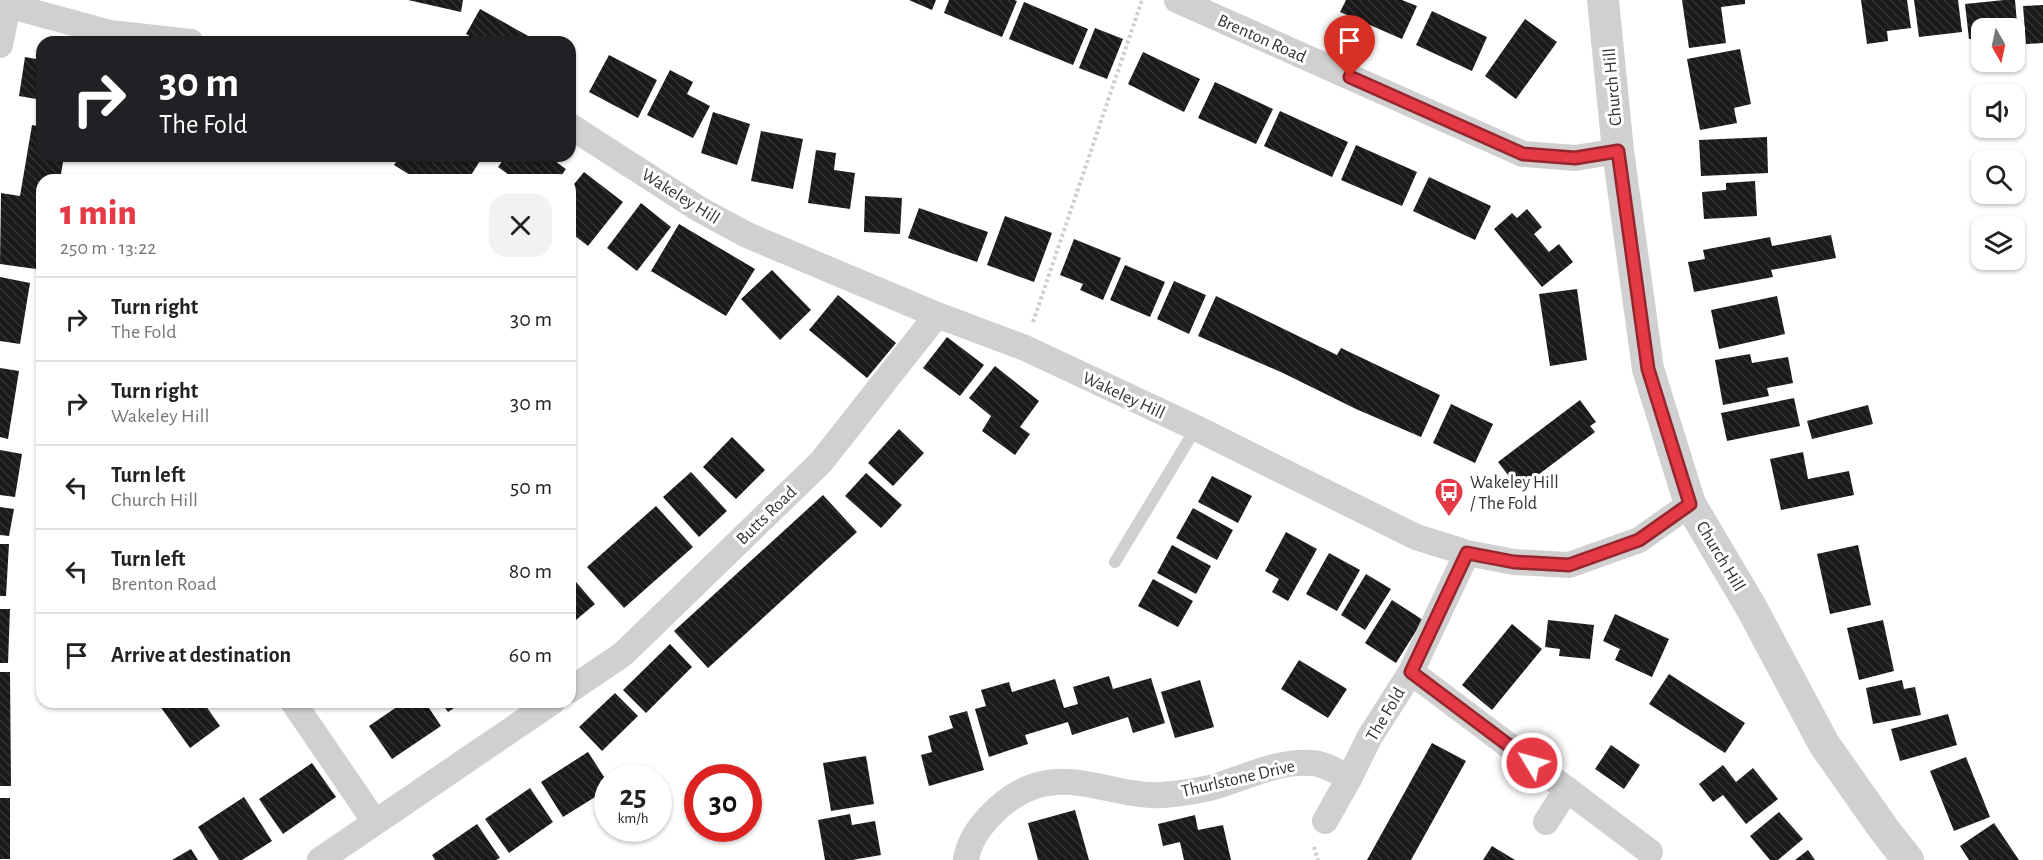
<!DOCTYPE html>
<meta charset="utf-8">
<style>
:root{--surface:#fff;--page:#f2f2f2;--text:#222;--muted:#767676;--line:#e0e0e0;--accent:#e63946}
body{margin:0;font-family:"Alegreya Sans",sans-serif;background:var(--page);color:var(--text);height:100vh;display:flex;flex-direction:column;font-size:22px;white-space:nowrap}
*{box-sizing:border-box;margin:0}
p{font-size:20px;color:var(--muted)}
.icon{flex:none;width:33px;height:33px;fill:none;stroke:currentColor;stroke-width:2;stroke-linecap:round;stroke-linejoin:round}
.map{position:relative;flex:1;overflow:hidden}
.details{position:absolute;left:36px;top:174px;width:540px;height:534px;display:flex;flex-direction:column;background:var(--surface);border-radius:18px;box-shadow:0 2px 4px #0004}
.details>*{flex:none}
.guide{position:absolute;left:36px;top:36px;width:540px;height:126px;border-radius:18px;box-shadow:0 2px 4px #0004;background:#202124;color:#fff;overflow:hidden}
.needle{width:39px;rotate:171deg}
.buttons{position:absolute;left:1971px;top:18px;display:grid;gap:12px}
.buttons a{display:grid;place-items:center;width:54px;height:54px;border-radius:12px;background:var(--surface);box-shadow:0 2px 4px #0004;font-size:30px}
.speed{position:absolute;left:594px;top:764px;display:flex;gap:12px;font-size:30px;font-weight:700;text-align:center}
.speed>*{display:grid;place-content:center;width:78px;height:78px;border-radius:50%;background:var(--surface);box-shadow:0 2px 4px #0004;line-height:1}
.speed small{font-size:15px;font-weight:400}
.speed .limit{border:9px solid #d22;background:#fff;color:#111}
.pin{position:absolute;display:grid;place-items:center;width:51px;height:51px;color:#fff;margin:-62px -26px;border-radius:50% 50% 50% 0;rotate:-45deg;box-shadow:0 0 6px #0007}
.pin .icon{rotate:45deg}
.me{position:absolute;width:66px;margin:-33px;rotate:307deg;stroke-linejoin:round;filter:drop-shadow(0 0 4px #0008)}
.turn{display:flex;align-items:center;gap:21px;height:126px;padding:0 24px;font-size:27px}
.turn .icon{width:78px;height:78px;stroke-width:2.5}
.turn b{display:block;font-size:42px;line-height:51px}
.round{display:grid;place-items:center;flex:none;width:63px;height:63px;border-radius:18px;background:var(--page)}
.head{display:flex;align-items:center;justify-content:space-between;height:102px;padding:0 24px}
h1{font-size:36px;font-weight:800;line-height:45px;color:var(--accent)}
ul{padding:0;list-style:none}
li{display:flex;align-items:center;gap:18px;height:84px;padding:0 24px;border-top:2px solid var(--line)}
li div{flex:1}
li b{display:block;font-size:22px}
li em{font-style:normal}
.map>svg:first-child{display:block}
</style>
<div class="map">
<svg width="2043" height="860" viewBox="0 0 2043 860">
<defs>
<pattern id="building-back-hatch" width="6" height="6" patternUnits="userSpaceOnUse" patternTransform="scale(1.5)"><rect width="6" height="6" fill="#1a1a1a"/><path d="M-1 5l2 2M0 0l6 6M5-1l2 2" fill="none" stroke="#333"/></pattern>
</defs>
<rect width="100%" height="100%" fill="#fff"/>
<path fill="url(#building-back-hatch)" d="M408 0H463L461 12Z
M909 0H936L932 10Z
M949 0H1014L1017 1 1002 37 944 13Z
M1346 0H1402L1417 6 1402 39 1340 12Z
M1682 0H1745V4L1721 7 1726 43 1689 48Z
M1861 0H1907L1911 28 1887 31 1888 41 1867 44Z
M1914 0H1958L1962 32 1919 37Z
M2004 0H2015L2018 35H2014V28H1982V38L1969 39 1965 4Z
M1024 2 1088 29 1073 65 1009 39Z
M2043 5V43L2026 44 2023 6Z
M480 9 539 42H480L466 34Z
M1432 11 1487 37 1472 71 1416 45Z
M1525 19 1557 42 1516 99 1485 76Z
M1095 28 1123 39 1107 79 1079 68Z
M1740 49 1751 104 1734 108 1737 123 1700 130 1687 59Z
M1143 52 1200 79 1184 112 1128 84Z
M609 55 657 80 638 118 589 92Z
M25 57 42 60V100L19 96Z
M670 70 693 82 687 94 710 106 693 138 647 115Z
M1215 82 1273 109 1256 144 1198 118Z
M1280 111 1348 142 1332 177 1264 146Z
M713 112 750 124 737 165 701 153Z
M32 125 42 127V156H64L60 180H42V236L36 269 0 264 1 193 20 196Z
M761 131 803 139 793 189 751 181Z
M1767 137 1768 173 1701 176 1699 140Z
M1356 145 1417 172 1402 206 1341 180Z
M816 150 836 153 834 170 855 173 850 209 808 203Z
M400 156H483L468 180H418L394 165Z
M506 156H548L566 169 558 180H516L498 167Z
M584 172 623 202 588 246 570 232V189Z
M1429 177 1491 206 1475 240 1413 211Z
M1755 181 1757 216 1704 219 1702 192 1726 190V183Z
M865 196 902 198 900 234 864 232Z
M641 203 671 227 637 271 607 248Z
M919 208 988 232 977 262 908 238Z
M1527 209 1542 227 1534 234 1549 252 1559 244 1573 262 1542 287 1494 229 1512 213 1517 218Z
M1005 216 1052 233 1034 282 987 265Z
M679 224 755 269 726 316 651 271Z
M1831 235 1836 258 1771 270 1773 277 1694 292 1688 262 1705 259 1703 250 1770 237 1772 246Z
M1074 239 1121 258 1103 300 1080 290 1083 284 1060 275Z
M1125 265 1165 282 1150 317 1110 300Z
M772 270 811 310 780 340 741 299Z
M0 277 30 283 20 344 0 341Z
M1174 281 1206 295 1189 334 1157 319Z
M1577 289 1587 360 1550 366 1539 294Z
M838 295 896 343 867 378 809 330Z
M1216 296 1337 355 1341 348 1440 395 1421 437 1356 409 1283 373 1198 336Z
M1777 296 1785 334 1719 349 1711 310Z
M947 337 984 365 960 396 923 368Z
M1750 354 1752 363 1788 357 1793 383 1767 388 1769 396 1723 405 1715 360Z
M995 366 1039 401 1020 427 1030 434 1015 455 982 431 991 416 969 398Z
M0 368 19 371 8 439 0 437Z
M1794 398 1800 426 1727 441 1721 413Z
M1580 400 1596 422 1590 426 1595 432 1526 484 1521 478 1514 483 1498 462Z
M1451 404 1493 424 1475 463 1433 443Z
M1868 405 1873 424 1812 439 1807 421Z
M899 429 924 453 893 486 868 463Z
M732 437 765 470 736 499 703 467Z
M0 450 22 454 15 497 0 495Z
M1803 452 1808 479 1849 471 1854 495 1781 510 1770 459Z
M691 472 727 511 699 537 663 497Z
M866 473 902 505 881 528 845 496Z
M1212 476 1252 496 1238 523 1198 502Z
M823 495 857 532 708 668 674 631Z
M656 506 693 547 624 608 587 567Z
M0 507 14 509 9 536 0 535Z
M1193 508 1233 530 1217 560 1176 538Z
M1286 532 1317 549 1288 601 1272 592 1279 579 1265 571Z
M0 544H9L6 596H0Z
M1172 545 1211 566 1196 594 1157 573Z
M1858 545 1871 605 1830 614 1817 554Z
M1329 553 1360 570 1337 611 1306 594Z
M1366 574 1391 589 1365 630 1341 615Z
M570 575 595 604 570 625Z
M1153 579 1193 601 1178 627 1138 606Z
M1392 600 1423 620 1396 663 1365 643Z
M0 609H10L8 663H0Z
M1615 614 1669 639 1652 677 1615 660 1620 649 1603 641Z
M1548 620 1594 625 1590 659 1559 656 1560 649 1545 647Z
M1883 620 1894 671 1859 680 1847 628Z
M1512 624 1542 649 1492 710 1462 685Z
M670 644 692 667 646 713 623 690Z
M1299 660 1347 689 1328 718 1281 689Z
M0 672H10L11 786H0Z
M1669 674 1745 723 1725 753 1649 704Z
M1109 676 1113 689 1151 678 1165 723 1133 733 1128 717 1072 735 1068 722 1025 735 1028 744 989 757 975 709 986 706 981 690 1009 682 1012 692 1055 679 1064 708 1078 704 1073 687Z
M1200 680 1214 727 1175 738 1161 692Z
M1902 680 1904 689 1915 687 1921 715 1873 724 1866 688Z
M615 693 638 716 602 751 579 727Z
M157 702H203L220 726 190 748Z
M404 702H425L441 726 392 759 369 726Z
M441 702H463L448 712Z
M967 711 984 770 929 786 921 755 932 752 928 736 953 728 949 716Z
M1948 714 1957 745 1900 761 1891 729Z
M1432 743 1466 761 1411 860H1367Z
M1611 745 1640 765 1624 789 1595 769Z
M588 752 608 783V789L563 817 541 782Z
M866 756 874 804 831 811 823 763Z
M1966 757 1990 817 1954 831 1930 771Z
M312 763 336 797 283 834 259 799Z
M1723 765 1736 782 1753 768 1778 799 1746 824 1723 795 1713 802 1699 784Z
M530 788 553 822 509 853 485 819Z
M244 797 272 841 242 860H219L198 827Z
M0 798H10V859H0Z
M1075 810 1089 860H1038L1028 823Z
M1779 812 1803 839 1778 860H1770L1750 836Z
M850 814 852 825 875 821 881 855 852 860H825L818 820Z
M1195 815 1198 830 1223 825 1231 860H1184L1180 842 1163 846 1158 824Z
M1994 823 2019 860H1969L1960 846Z
M477 824 500 858 496 860H435L432 855Z
M1492 846 1515 860H1483Z
M191 849 198 860H172Z
M1808 850 1815 860H1795Z"/>
<g fill="none" stroke-linecap="round" stroke-linejoin="round">
<path stroke="#cdcdcd" stroke-width="4" stroke-dasharray="3 3" stroke-linecap="butt" d="M1033 322 1142 0
M1314 847 1318 860"/>
<path stroke="#d0d0d0" stroke-width="12" d="M1115 562 1196 428"/>
<path stroke="#d0d0d0" stroke-width="26" d="M1177 0 1523 154 1575 158 1618 151
M0 3 110 33 191 42
M0 45 8 6
M570 126 699 209 747 235 937 315 1025 348 1196 428 1416 537 1467 553 1514 562 1569 565 1639 540 1690 504
M1411 672 1650 852
M570 690 623 654 821 462 937 315
M293 702 375 822
M1350 777 1369 738 1411 672 1467 553
M1546 822 1567 789
M320 860 552 702
M966 860C970 829 1006 795 1035 786 1075 773 1112 794 1151 795 1166 796 1196 791 1210 788 1243 779 1277 760 1312 763 1323 763 1338 773 1350 777L1325 821"/>
<path stroke="#d0d0d0" stroke-width="32" d="M1603 0 1618 151 1648 369 1690 504 1751 607 1824 744 1883 828 1908 860"/>
</g>
<g fill="none" stroke-linecap="round" stroke-linejoin="round">
<g stroke="#96252e" stroke-width="15">
<path id="route" d="M1350 77 1523 154 1575 158 1618 151 1648 369 1690 504 1639 540 1569 565 1514 562 1467 553 1411 672 1532 763"/>
</g>
<use href="#route" stroke="#e63946" stroke-width="10"/>
</g>
<defs>
<g id="bus-pin" transform="scale(1.5)"><path d="M0 17L-7.5 6A9.5 9.5 0 1 1 7.5 6Z" fill="#e63946" stroke="#fff"/><path d="M-5-6H5V4H4V6H2V4H-2V6H-4V4H-5ZM-3.5-4V0h7V-4ZM-3.5 1.2v1.5H-2V1.2ZM2 1.2v1.5H3.5V1.2Z" fill="#fff"/></g>
</defs>
<g fill-rule="evenodd">
<use href="#bus-pin" x="1449" y="492"/>
</g>
<g text-anchor="middle" stroke-width="6" stroke-linejoin="round" paint-order="stroke">
<g font-size="18" fill="#333" stroke="#fff">
<text transform="translate(1262 38) rotate(24)" y="6">Brenton Road</text>
<text transform="translate(1612 87) rotate(-95)" y="6">Church Hill</text>
<text transform="translate(681 196) rotate(32)" y="6">Wakeley Hill</text>
<text transform="translate(1124 395) rotate(25)" y="6">Wakeley Hill</text>
<text transform="translate(766 515) rotate(-44)" y="6">Butts Road</text>
<text transform="translate(1721 556) rotate(59)" y="6">Church Hill</text>
<text transform="translate(1385 714) rotate(-59)" y="6">The Fold</text>
<text transform="translate(1238 778) rotate(-13)" y="6">Thurlstone Drive</text>
</g>
<g font-size="18" fill="#333" stroke="#fff" text-anchor="start">
<text x="1470" y="488">Wakeley Hill<tspan x="1470" dy="21">/ The Fold</tspan></text>
</g>
</g>
</svg>
<div class="buttons">
<a><svg class="needle" viewBox="-14 -14 28 28"><path d="M0-13l5 13h-10z" fill="#e53935"/><path d="M0 13l5-13h-10z" fill="#767676"/></svg></a>
<a><svg class="icon" aria-label="sound" viewBox="0 0 24 24"><path d="M4 9h4l5-4v14l-5-4H4zM17 9q2 3 0 6"/></svg></a>
<a><svg class="icon" aria-label="search" viewBox="0 0 24 24"><circle cx="10" cy="10" r="6"/><path d="M15 15l6 6"/></svg></a>
<a><svg class="icon" aria-label="layers" viewBox="0 0 24 24"><path d="M12 4l9 5-9 5-9-5zM3 14l9 5 9-5"/></svg></a>
</div>
<div class="speed"><div>25<small>km/h</small></div><div class="limit">30</div></div>
<div class="pin" style="left:1350px;top:77px;background:#d93025"><svg class="icon" aria-label="arrive" viewBox="0 0 24 24"><path d="M6 21V4h12l-3 4 3 4H6"/></svg></div>
<svg class="me" style="left:1532px;top:763px" viewBox="-20 -20 40 40"><circle r="17" fill="#e63946" stroke="#fff" stroke-width="3"/><path d="M0-11L8 9 0 5-8 9z" fill="#fff"/></svg>
<div class="guide">
<div class="turn"><svg class="icon" aria-label="right" viewBox="0 0 24 24"><path d="M7 20v-9h11M14 6l5 5-5 5"/></svg><div><b>30 m</b>The Fold</div></div>
</div>
<section class="details">
<div class="head"><div><h1>1 min</h1><p>250 m · 13:22</p></div><a class="round"><svg class="icon" aria-label="close" viewBox="0 0 24 24"><path d="M6 6l12 12M18 6L6 18"/></svg></a></div>
<ul>
<li><svg class="icon" aria-label="right" viewBox="0 0 24 24"><path d="M7 20v-9h11M14 6l5 5-5 5"/></svg><div><b>Turn right</b><p>The Fold</p></div><em>30 m</em></li>
<li><svg class="icon" aria-label="right" viewBox="0 0 24 24"><path d="M7 20v-9h11M14 6l5 5-5 5"/></svg><div><b>Turn right</b><p>Wakeley Hill</p></div><em>30 m</em></li>
<li><svg class="icon" aria-label="left" viewBox="0 0 24 24"><path d="M17 20v-9H6M10 6l-5 5 5 5"/></svg><div><b>Turn left</b><p>Church Hill</p></div><em>50 m</em></li>
<li><svg class="icon" aria-label="left" viewBox="0 0 24 24"><path d="M17 20v-9H6M10 6l-5 5 5 5"/></svg><div><b>Turn left</b><p>Brenton Road</p></div><em>80 m</em></li>
<li><svg class="icon" aria-label="arrive" viewBox="0 0 24 24"><path d="M6 21V4h12l-3 4 3 4H6"/></svg><div><b>Arrive at destination</b></div><em>60 m</em></li>
</ul>
</section>
</div>
